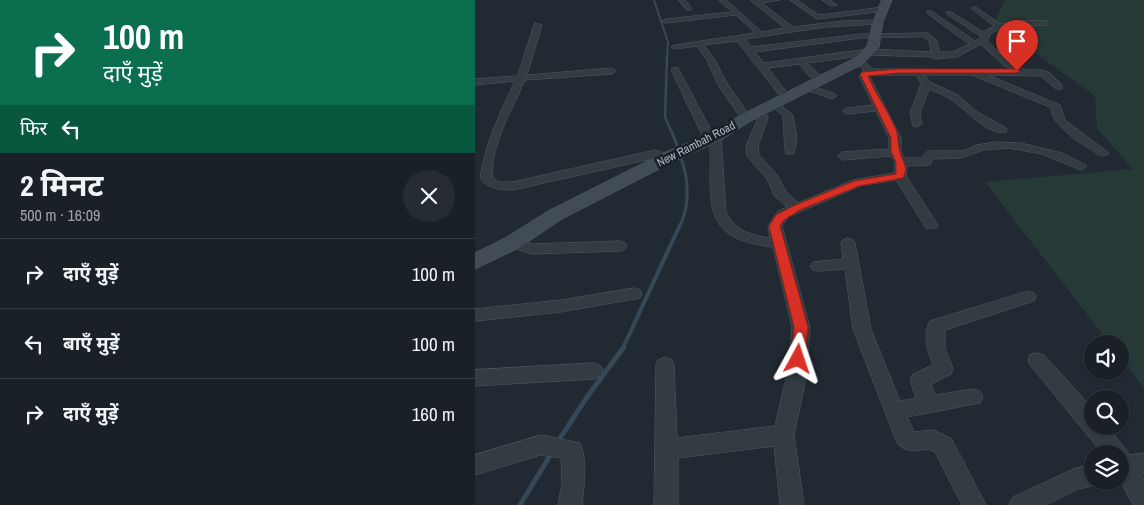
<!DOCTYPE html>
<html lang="hi">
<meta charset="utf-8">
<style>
:root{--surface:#192026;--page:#262d32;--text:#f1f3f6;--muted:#9fa3a7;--line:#373e43}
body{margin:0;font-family:"Archivo Narrow","Noto Sans Devanagari",sans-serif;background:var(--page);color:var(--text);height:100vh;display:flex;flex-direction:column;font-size:19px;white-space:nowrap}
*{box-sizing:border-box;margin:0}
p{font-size:16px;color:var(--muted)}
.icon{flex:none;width:28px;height:28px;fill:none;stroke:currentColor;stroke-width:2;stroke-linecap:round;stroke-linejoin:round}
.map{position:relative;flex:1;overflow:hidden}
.drawer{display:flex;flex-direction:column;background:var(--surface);width:475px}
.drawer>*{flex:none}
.banner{background:#0b6e4f;color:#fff;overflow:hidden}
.tools{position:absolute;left:609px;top:335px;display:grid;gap:10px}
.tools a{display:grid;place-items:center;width:45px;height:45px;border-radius:50%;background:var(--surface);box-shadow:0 1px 4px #0004,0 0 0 1px var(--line);font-size:25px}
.pin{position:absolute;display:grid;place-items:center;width:42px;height:42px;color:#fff;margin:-51px -21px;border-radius:50% 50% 50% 0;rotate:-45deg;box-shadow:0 0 5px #0007}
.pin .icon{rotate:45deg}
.me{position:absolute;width:55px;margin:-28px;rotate:5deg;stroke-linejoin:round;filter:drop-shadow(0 0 4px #0008)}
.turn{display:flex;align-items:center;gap:18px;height:105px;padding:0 20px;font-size:22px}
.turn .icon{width:65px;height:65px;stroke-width:2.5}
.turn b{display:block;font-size:35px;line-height:42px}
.then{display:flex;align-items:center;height:48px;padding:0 20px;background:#0003;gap:10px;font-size:19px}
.round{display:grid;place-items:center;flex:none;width:52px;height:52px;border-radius:26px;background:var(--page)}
.overview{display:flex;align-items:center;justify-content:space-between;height:85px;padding:0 20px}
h1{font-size:30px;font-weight:700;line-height:38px}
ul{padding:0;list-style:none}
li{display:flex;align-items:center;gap:15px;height:70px;padding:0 20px;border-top:1px solid var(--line)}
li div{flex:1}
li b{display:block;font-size:19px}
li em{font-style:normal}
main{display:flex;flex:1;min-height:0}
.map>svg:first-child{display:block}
</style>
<main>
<section class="drawer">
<div class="banner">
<div class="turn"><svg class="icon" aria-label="right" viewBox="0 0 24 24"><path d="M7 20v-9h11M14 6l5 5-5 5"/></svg><div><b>100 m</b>दाएँ मुड़ें</div></div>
<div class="then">फिर<svg class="icon" aria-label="left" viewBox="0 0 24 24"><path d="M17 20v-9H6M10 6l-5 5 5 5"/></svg></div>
</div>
<div class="overview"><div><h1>2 मिनट</h1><p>500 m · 16:09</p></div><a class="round"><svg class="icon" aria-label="close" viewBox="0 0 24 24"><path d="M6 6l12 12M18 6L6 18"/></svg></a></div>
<ul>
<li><svg class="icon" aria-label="right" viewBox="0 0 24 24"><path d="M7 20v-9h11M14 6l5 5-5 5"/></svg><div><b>दाएँ मुड़ें</b></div><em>100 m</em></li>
<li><svg class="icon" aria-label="left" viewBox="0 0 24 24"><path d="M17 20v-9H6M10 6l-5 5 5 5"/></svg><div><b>बाएँ मुड़ें</b></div><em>100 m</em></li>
<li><svg class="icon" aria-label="right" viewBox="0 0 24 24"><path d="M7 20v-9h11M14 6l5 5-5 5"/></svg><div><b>दाएँ मुड़ें</b></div><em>160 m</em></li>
</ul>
</section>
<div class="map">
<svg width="669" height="505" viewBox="0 0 669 505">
<rect width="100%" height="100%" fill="#212a32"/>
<path fill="#273937" d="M530 0H669V388L645 357V344H635L510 182 658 169 622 128 620 96 519 23Z"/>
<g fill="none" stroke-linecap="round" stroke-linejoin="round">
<path stroke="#364858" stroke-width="2" d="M179 0 193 42 192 58"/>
<path stroke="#364858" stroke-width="2.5" d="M192 57 190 117 196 131"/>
<path stroke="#364858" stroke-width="3" d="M196 130C209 162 220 193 205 226"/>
<path stroke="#364858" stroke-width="4" d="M148 348 205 225"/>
<path stroke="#364858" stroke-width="5" d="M82 443 112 397 149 347
M45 505 76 454"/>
<g stroke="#515a61" stroke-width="1">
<path id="street" d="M204 0H210L217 9 216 10H212Z
M244 0H251L287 32 310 28 275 0H304L287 3 318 27 368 21 403 20 407 22 403 24 350 27 270 39 277 47 386 34 453 33 462 41 464 52H478L494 44 452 13V11H456L500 41 507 37 472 14V12H476L508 32 519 26 497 9V7H501L525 24 547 21H572V25H569L532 27 516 33 512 41 534 61 551 70H567L575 73 587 85V89H581L566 76 513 75 585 105 590 120 634 153 632 155H624C608 144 578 129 576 108L572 106 497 75H449L455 82 483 95 501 111 531 128 532 130 531 132C513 137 489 107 475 99 469 95 461 92 454 89L445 113 447 124 442 127 438 126 435 113 446 84 442 77 445 75H394L426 138V152L430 158H447L450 153 454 151H489L501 145 520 142 546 143 587 153 612 166 606 170 567 154 533 148 508 150 486 158 458 159 455 165 432 166 431 176 463 225 461 228H451L421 180 385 186 313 217 307 226 335 327 332 374 319 435 329 505H305L299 446 203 458V505H179L181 365 183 360 190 357 197 360 199 365 202 438 300 426 312 374 317 327 298 247C223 239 237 202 235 142L229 139 196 70 200 67 203 68 238 134 244 135 246 137 251 212C261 231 275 235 295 238L293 226 303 211 312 207 299 195 292 179 272 156 271 146 283 118 281 112 282 110H290L293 118 283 146 284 155 302 175 310 190 323 203 378 180 419 173 420 162 416 156 368 160 362 156 368 152 414 149V138L401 111 372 114 367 111 372 108 398 105 384 76 389 70 381 63V59H387L398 69 538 70 528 65 506 44 482 57 461 59 457 57 395 55 332 63 351 80 346 83 334 76 324 64 293 68 316 98 311 101 308 100 262 41 229 45 240 60 253 85 276 118 271 121 267 120 243 85 232 60 222 46 200 49 196 47 200 45 280 33 261 15 191 23 187 21 191 19 257 12ZM449 37 454 41 456 52 394 49 289 63 280 52 386 38Z
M315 0H322L344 15 409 7 412 9 409 11 343 19Z
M347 0H355L362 5 357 6Z
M60 23 67 25 52 75 137 68 141 71 137 74 50 80C38 107 14 149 18 178L24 182H38L180 150 190 153 196 160 194 163H186L180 158 38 190C25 190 13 189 5 178 10 143 25 113 40 81L0 85V79L42 76Z
M332 84 360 94 362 96 357 99 329 89 327 87Z
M300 101 318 115 322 138 319 154H311C309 149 309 125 308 116L295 104Z
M37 238 57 244 145 241 150 243 152 246 150 249 145 251 57 254 32 246 30 243 32 240Z
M373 238 378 240 380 243 396 329 425 401 441 398 435 380 438 374 458 365C453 352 447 335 455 321L553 291 559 293 561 297 559 301 470 330V348L478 369 476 374 456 384 460 395 498 389 505 391 508 397 505 403 432 417 439 432 458 430 476 438 511 505H487L460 452C446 444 437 459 422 443L378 329 370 269 343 271 338 270 335 266 338 262 368 259 366 243 368 240Z
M159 288 165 290 167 294 165 298 86 312 0 321V309L86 300Z
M562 353 569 355 618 409V426H632L655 455 669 453V473L666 474 669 480V505H658L645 480V454H628L555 365 553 360 555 355Z
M119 363 126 366 128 371 126 376 119 379 0 386V370Z
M66 435 105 443C113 461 109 486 107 505H83L87 483 86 458 66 455 0 475V455Z
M618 465V481H627L626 484 603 489 571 505H534L538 497 601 468Z"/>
</g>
<g stroke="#515a61" stroke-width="1">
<path id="secondary" d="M407 0H417L408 22 404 47 388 64 276 121 246 140 198 162 87 219 44 248 0 269V253L30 238 73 211 186 154 234 134 266 115 380 58 392 46 398 22Z"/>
</g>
<use href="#street" fill="#343c43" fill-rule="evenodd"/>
<use href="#secondary" fill="#424c56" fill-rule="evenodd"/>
</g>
<path fill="#d93025" stroke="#8d1f18" d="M423 69H542L545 71 542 73H423L393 76C400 93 411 108 419 125 424 134 422 143 425 152 428 163 434 167 428 178L384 186 325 210 309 220 305 226 333 327 330 359 328 363 323 364 318 363 316 359 319 327 294 226 301 215 318 206 379 181 421 174V162L416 152V138L385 74 388 72Z"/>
<g text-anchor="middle" stroke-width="5" stroke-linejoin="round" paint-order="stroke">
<g font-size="12" fill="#aeb7c0" stroke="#192128">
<text transform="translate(221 144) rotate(-27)" y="4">New Rambah Road</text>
</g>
</g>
</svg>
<div class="tools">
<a><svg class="icon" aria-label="sound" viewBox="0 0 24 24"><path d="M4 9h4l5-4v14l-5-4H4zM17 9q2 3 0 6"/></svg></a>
<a><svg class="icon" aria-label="search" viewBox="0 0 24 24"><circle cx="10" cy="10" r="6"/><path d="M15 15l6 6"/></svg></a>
<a><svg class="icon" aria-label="layers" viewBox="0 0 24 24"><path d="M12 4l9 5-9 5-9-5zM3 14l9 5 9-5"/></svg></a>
</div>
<div class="pin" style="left:542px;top:71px;background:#d93025"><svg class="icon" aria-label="arrive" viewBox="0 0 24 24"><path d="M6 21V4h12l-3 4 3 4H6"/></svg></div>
<svg class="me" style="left:323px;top:359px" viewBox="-20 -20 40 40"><path d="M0-17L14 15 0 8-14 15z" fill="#d93025" stroke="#fff" stroke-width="4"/></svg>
</div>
</main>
